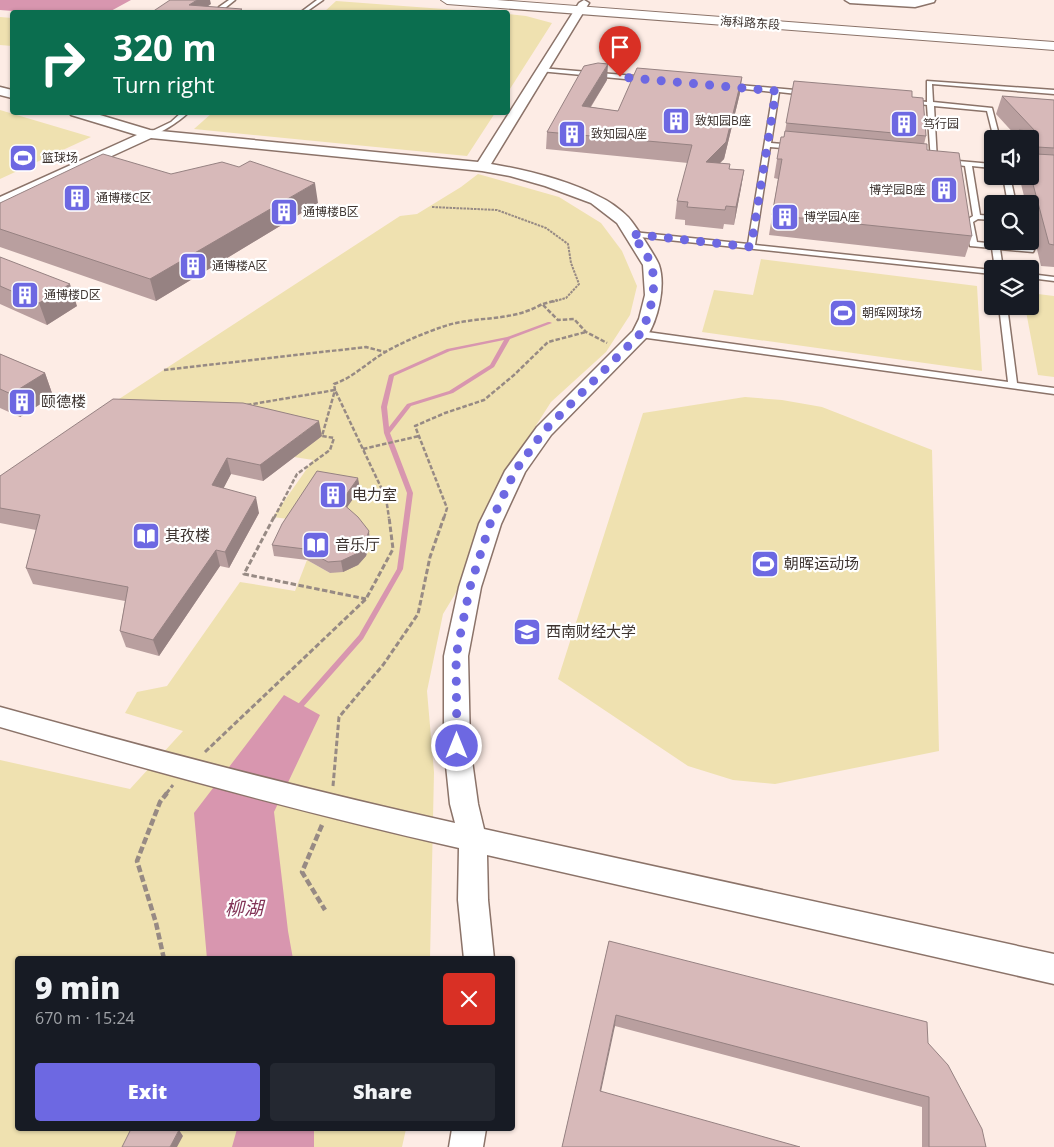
<!DOCTYPE html>
<meta charset="utf-8">
<style>
:root{--surface:#171b24;--page:#242831;--text:#f1f3f6;--muted:#9ea1a6;--accent:#6d68e2}
body{margin:0;font-family:"Open Sans","Noto Sans SC",sans-serif;background:var(--page);color:var(--text);height:100vh;display:flex;flex-direction:column;font-size:19px;white-space:nowrap}
*{box-sizing:border-box;margin:0}
p{font-size:16px;color:var(--muted)}
.icon{flex:none;width:28px;height:28px;fill:none;stroke:currentColor;stroke-width:2;stroke-linecap:round;stroke-linejoin:round}
.map{position:relative;flex:1;overflow:hidden}
.details{position:absolute;left:15px;top:956px;width:500px;height:175px;display:flex;flex-direction:column;background:var(--surface);border-radius:5px;box-shadow:0 1px 4px #0004}
.details>*{flex:none}
.guide{position:absolute;left:10px;top:10px;width:500px;height:105px;border-radius:5px;box-shadow:0 1px 4px #0004;background:#0b6e4f;color:#fff;overflow:hidden}
.buttons{position:absolute;left:984px;top:130px;display:grid;gap:10px}
.buttons a{display:grid;place-items:center;width:55px;height:55px;border-radius:5px;background:var(--surface);box-shadow:0 1px 4px #0004;font-size:25px}
.pin{position:absolute;display:grid;place-items:center;width:42px;height:42px;color:#fff;margin:-51px -21px;border-radius:50% 50% 50% 0;rotate:-45deg;box-shadow:0 0 5px #0007}
.pin .icon{rotate:45deg}
.me{position:absolute;width:55px;margin:-28px;rotate:0deg;stroke-linejoin:round;filter:drop-shadow(0 0 4px #0008)}
.turn{display:flex;align-items:center;gap:18px;height:105px;padding:0 20px;font-size:22px}
.turn .icon{width:65px;height:65px;stroke-width:2.5}
.turn b{display:block;font-size:35px;line-height:42px}
.round{display:grid;place-items:center;flex:none;width:52px;height:52px;border-radius:5px;background:var(--page)}
.headline{display:flex;align-items:center;justify-content:space-between;height:85px;padding:0 20px}
h1{font-size:30px;font-weight:800;line-height:38px}
.action{display:flex;gap:10px;margin-top:auto;padding:10px 20px}
.action a{flex:1;height:58px;border-radius:5px;background:var(--accent);color:#fff;font-size:20px;font-weight:800;line-height:58px;text-align:center}
.action a+a{background:var(--page);color:var(--text)}
.map>svg:first-child{display:block}
</style>
<div class="map">
<svg width="1054" height="1147" viewBox="0 0 1054 1147">
<rect width="100%" height="100%" fill="#fdece5"/>
<path fill="#efe1b0" d="M336 1 484 12H324Z
M508 14 526 16 552 23 508 92Z
M0 17 12 18V46L0 45Z
M0 110 91 137 0 179Z
M212 113V112L495 113 467 156 194 129Z
M478 174 559 197 601 223 622 251 637 286 630 315 606 352 551 402 495 490 480 553 443 614 427 691 434 772 430 959H18V1129H406L402 1147H0V760L130 789 183 731 125 713 137 692 167 686 240 582 295 591 307 560 330 573C353 566 362 567 370 542L296 520 273 517 313 460 294 457 96 414 400 216 417 214 461 187Z
M761 259 977 286 982 371 702 332 714 290 753 295Z
M1030 293 1054 296V377L1038 375 1025 306H1030Z
M745 397 782 400 822 407 932 450 939 751 775 784 733 780 688 766 558 679 643 413Z"/>
<path fill="#d896af" d="M0 0H131L109 12H25L0 10Z
M284 695 320 715 274 812 288 931 293 959H207L194 813Z
M237 1129H314V1147H232Z"/>
<g fill="none" stroke-linecap="round" stroke-linejoin="round">
<path fill="#d896af" fill-rule="evenodd" d="M548 322H550L552 323 510 339 494 367 453 393 411 406 390 433 413 493 403 569 363 639 303 707 301 708 299 707 297 705 299 703 359 635 397 569 407 493 384 433 381 407 389 375 447 349 507 337ZM504 340 490 365 449 391 407 404 389 427 387 407 394 376 450 351Z"/>
<g stroke="#8b7369" stroke-width="3">
<path id="lane" d="M229 0H235L225 8 231 12H226L219 9V7Z
M317 0H323L306 12H301Z
M541 68 647 77 650 79 647 81 539 71 538 70Z
M927 81 1054 90V94L932 84 933 102 992 108 1000 139H994L987 111 934 106 937 161 934 163 931 161 927 105 906 102 909 100 927 102Z
M727 84 806 91 809 93 806 95 779 92 771 143 794 145 797 147 794 149 770 147 755 245 992 270V274L630 236 629 234 633 232 748 244 773 92 725 87V85Z
M182 112H189C181 120 155 139 146 134L171 122Z
M947 160 992 164V168L972 166 980 215 992 216V220L978 219 973 222 977 242 1025 247 1023 241H1030V240L1034 250 1033 252 1000 249 1003 269H995L992 248 970 246 965 221 973 216 965 166 945 163 944 162Z
M1003 176H1010L1016 204H1008Z
M1030 274 1054 277V281L1030 278Z
M999 306H1007L1017 383 1054 388V394L640 337 636 334 640 331 1008 382Z"/>
</g>
<g stroke="#8b7369" stroke-width="3">
<path id="street" d="M584 0 589 3 491 164C527 170 567 180 600 197 609 201 621 210 628 217 634 223 656 257 659 265 666 286 658 320 646 338L551 435 525 472 501 524 481 587 468 656 470 746 478 804 484 829 1054 954V984L487 855 488 900 494 959H464L458 900 459 848C304 813 152 771 0 727V707C151 749 302 789 455 823L450 804 444 746V656L459 587 479 524 505 471 537 427 633 331 639 319 645 295 643 265 617 223 591 203 545 186 510 176 482 171 151 138 5 205 0 206V197L137 135 71 115 69 112H90L150 130 478 162 579 3Z
M845 0H935L934 2 915 7 850 3Z
M0 87 12 90V98L0 95Z
M452 1129H486L483 1147H449Z"/>
</g>
<g stroke="#8b7369" stroke-width="2">
<path id="primary" d="M441 0H497L1054 42V50L447 4Z"/>
</g>
<path stroke="#978a84" stroke-width="2" stroke-dasharray="2.5 1" stroke-linecap="butt" d="M432 207 497 210 546 228 568 244 571 263 579 284 566 298 552 302"/>
<path stroke="#978a84" stroke-width="2.5" stroke-dasharray="4.5 2" stroke-linecap="butt" d="M543 304 557 300
M164 370 366 347 385 352
M247 405 335 390 386 498 389 518
M363 449 419 436
M274 518 297 474 330 450 334 438 322 436 335 390 334 384C352 378 366 364 382 354 398 344 424 333 442 327 475 315 510 323 542 304L558 320 574 319 586 332 607 343
M444 518 447 508 415 426 445 413 484 400 514 375 548 342 586 332"/>
<path stroke="#978a84" stroke-width="3" stroke-dasharray="5.5 2.5" stroke-linecap="butt" d="M274 517 244 574 366 599
M205 752 366 599 393 549 389 517
M333 786 339 717 383 665 418 614 430 557 444 517
M166 794 173 785"/>
<path stroke="#978a84" stroke-width="4.5" stroke-dasharray="7 3" stroke-linecap="butt" d="M322 825 302 872 325 910
M164 959 156 923 137 861 160 802 167 793"/>
<use href="#lane" fill="#fff" fill-rule="evenodd"/>
<use href="#street" fill="#fff" fill-rule="evenodd"/>
<use href="#primary" fill="#fff" fill-rule="evenodd"/>
</g>
<path fill="#b99f9f" d="M607 80 591 107 618 111 740 93 724 159 720 163 730 169 744 170 741 188 734 225 724 224 723 229 685 225V220L675 219 677 201 688 163 546 149 547 132Z
M794 81 912 97 926 136 924 144 972 236 965 257 769 235 778 179 774 178 777 159 784 137Z
M1002 96 1054 100V267L1041 266 1030 220V204H1026L1019 176H1030V139H1016L1017 137 996 114Z
M171 174 318 203 156 301 0 247V203Z
M0 257 77 306 47 325 0 304Z
M0 354 45 373 53 396 20 417 0 408Z
M322 436 263 481 231 474 223 488 259 513 229 568 220 566 159 656 126 647 120 631 125 601 33 584 26 568 36 530 0 523V476Z
M360 489 347 507 370 542 366 556 358 565 343 572 330 573 307 560 274 556 272 545Z
M609 941 928 1043 986 1147H922V1107L615 1026 562 1147Z"/>
<path fill="#968282" d="M197 0H210L211 4 200 12 189 5Z
M608 64 607 80 581 122 582 106Z
M742 77 740 93 724 159 704 179 706 162Z
M744 170 741 188 734 225 736 207Z
M315 183 318 203 156 301 150 279Z
M70 284 77 306 47 325 39 303Z
M45 373 53 396 20 417 11 394Z
M319 421 322 436 263 481 260 465Z
M227 458 231 474 217 501 212 485Z
M358 478 360 489 343 513 341 502Z
M256 497 259 513 229 568 225 552Z
M369 531 370 542 366 556 358 565 343 572 341 561Z
M216 550 220 566 159 656 153 640Z
M616 1015 615 1026 599 1101 600 1091Z
M179 1130 183 1136 177 1147H170Z"/>
<path fill="#d7b9b9" stroke="#968282" d="M170 0H197L189 5 242 9 238 12H152Z
M598 63 608 64 582 106 618 111 637 68 742 77 726 142 706 162 730 164 729 169 744 170 736 207 726 206 725 210 687 207 688 202 677 201 692 145 547 132 584 66Z
M794 81 912 91V97L923 98 926 136 786 123Z
M1002 96 1054 100V148L1037 147 1035 148 1036 154 1054 155V245L1049 244 1030 173V139H1021L1019 130 1036 132Z
M785 131 927 144V150L959 153 972 236 772 215 782 159H777L781 137H784Z
M103 154 171 174 222 162 239 167 250 161 315 183 150 279 0 229V203Z
M0 257 70 284 39 303 0 286Z
M0 354 45 373 11 394 0 389Z
M113 399 243 403 319 421 260 465 227 458 212 485 256 497 225 552 216 550 153 640 120 631 128 587 26 568 40 515 0 508V476Z
M317 471 358 478 341 502 358 517 369 531 364 545 356 554 341 561 328 562 305 549 272 545 282 524Z
M609 941 927 1022 928 1043 948 1065 982 1129 986 1147H929V1097L616 1015 600 1091 800 1147H562Z
M131 1129H176L179 1130 170 1147H122Z"/>
<g fill="none" stroke-linecap="round" stroke-linejoin="round">
<path stroke="#6d68e2" stroke-width="9" stroke-dasharray="0 16.2" d="M457 746 456 656 470 587 490 524 515 471 544 431 640 334C650 316 658 285 651 265 648 254 638 243 632 234L751 247 776 91 620 77"/>
</g>
<defs>
<g id="building-square" transform="scale(1.4375)"><rect x="-9" y="-9" width="18" height="18" rx="4" fill="#6d68e2" stroke="#fff"/><path d="M-4-6H4V6H1V3H-1V6H-4ZM-2.5-4.3h1.7v1.8h-1.7ZM.8-4.3h1.7v1.8H.8ZM-2.5-1h1.7V.8h-1.7ZM.8-1h1.7V.8H.8Z" fill="#fff"/></g>
<g id="stadium-square" transform="scale(1.4375)"><rect x="-9" y="-9" width="18" height="18" rx="4" fill="#6d68e2" stroke="#fff"/><path d="M0-5a6.5 5 0 1 0 0 10a6.5 5 0 1 0 0-10ZM-3.5-1.8h7v3.6h-7Z" fill="#fff"/></g>
<g id="library-square" transform="scale(1.4375)"><rect x="-9" y="-9" width="18" height="18" rx="4" fill="#6d68e2" stroke="#fff"/><path d="M-6-4Q-3-5.5-.7-3.5V5Q-3 3-6 4ZM6-4Q3-5.5 .7-3.5V5Q3 3 6 4Z" fill="#fff"/></g>
<g id="university-square" transform="scale(1.4375)"><rect x="-9" y="-9" width="18" height="18" rx="4" fill="#6d68e2" stroke="#fff"/><path d="M0-5L7-2L0 1L-7-2ZM-4 1L0 2.5L4 1V4Q0 6-4 4Z" fill="#fff"/></g>
</defs>
<g fill-rule="evenodd">
<use href="#building-square" x="676" y="121"/>
<use href="#building-square" x="904" y="124"/>
<use href="#building-square" x="572" y="134"/>
<use href="#stadium-square" x="23" y="158"/>
<use href="#building-square" x="944" y="190"/>
<use href="#building-square" x="77" y="198"/>
<use href="#building-square" x="284" y="212"/>
<use href="#building-square" x="785" y="217"/>
<use href="#building-square" x="193" y="266"/>
<use href="#building-square" x="25" y="295"/>
<use href="#stadium-square" x="843" y="313"/>
<use href="#building-square" x="22" y="402"/>
<use href="#building-square" x="333" y="495"/>
<use href="#library-square" x="146" y="536"/>
<use href="#library-square" x="316" y="545"/>
<use href="#stadium-square" x="765" y="564"/>
<use href="#university-square" x="527" y="632"/>
</g>
<g text-anchor="middle" stroke-width="4.5" stroke-linejoin="round" paint-order="stroke">
<g font-size="12" fill="#3d332f" stroke="#fff">
<text transform="translate(750 23) rotate(4)" y="4">海科路东段</text>
</g>
<g font-size="12" fill="#3d332f" stroke="#fff" text-anchor="start">
<text x="695" y="125">致知园B座</text>
<text x="923" y="128">笃行园</text>
<text x="591" y="138">致知园A座</text>
<text x="42" y="162">篮球场</text>
<text x="925" y="194" text-anchor="end">博学园B座</text>
<text x="96" y="202">通博楼C区</text>
<text x="303" y="216">通博楼B区</text>
<text x="804" y="221">博学园A座</text>
<text x="212" y="270">通博楼A区</text>
<text x="44" y="299">通博楼D区</text>
<text x="862" y="317">朝晖网球场</text>
</g>
<g font-size="15" fill="#3d332f" stroke="#fff" text-anchor="start">
<text x="41" y="407">颐德楼</text>
<text x="352" y="500">电力室</text>
<text x="165" y="541">其孜楼</text>
<text x="335" y="550">音乐厅</text>
<text x="784" y="569">朝晖运动场</text>
<text x="546" y="637">西南财经大学</text>
</g>
<g font-size="19" font-style="italic" fill="#823457" stroke="#fff">
<text x="244" y="915">柳湖</text>
</g>
</g>
</svg>
<div class="buttons">
<a><svg class="icon" aria-label="sound" viewBox="0 0 24 24"><path d="M4 9h4l5-4v14l-5-4H4zM17 9q2 3 0 6"/></svg></a>
<a><svg class="icon" aria-label="search" viewBox="0 0 24 24"><circle cx="10" cy="10" r="6"/><path d="M15 15l6 6"/></svg></a>
<a><svg class="icon" aria-label="layers" viewBox="0 0 24 24"><path d="M12 4l9 5-9 5-9-5zM3 14l9 5 9-5"/></svg></a>
</div>
<div class="pin" style="left:620px;top:77px;background:#d93025"><svg class="icon" aria-label="arrive" viewBox="0 0 24 24"><path d="M6 21V4h12l-3 4 3 4H6"/></svg></div>
<svg class="me" style="left:457px;top:746px" viewBox="-20 -20 40 40"><circle r="17" fill="#6d68e2" stroke="#fff" stroke-width="3"/><path d="M0-11L8 9 0 5-8 9z" fill="#fff"/></svg>
<div class="guide">
<div class="turn"><svg class="icon" aria-label="right" viewBox="0 0 24 24"><path d="M7 20v-9h11M14 6l5 5-5 5"/></svg><div><b>320 m</b>Turn right</div></div>
</div>
<section class="details">
<div class="headline"><div><h1>9 min</h1><p>670 m · 15:24</p></div><a class="round" style="background:#d93025;color:#fff"><svg class="icon" aria-label="close" viewBox="0 0 24 24"><path d="M6 6l12 12M18 6L6 18"/></svg></a></div>
<div class="action"><a>Exit</a><a>Share</a></div>
</section>
</div>
